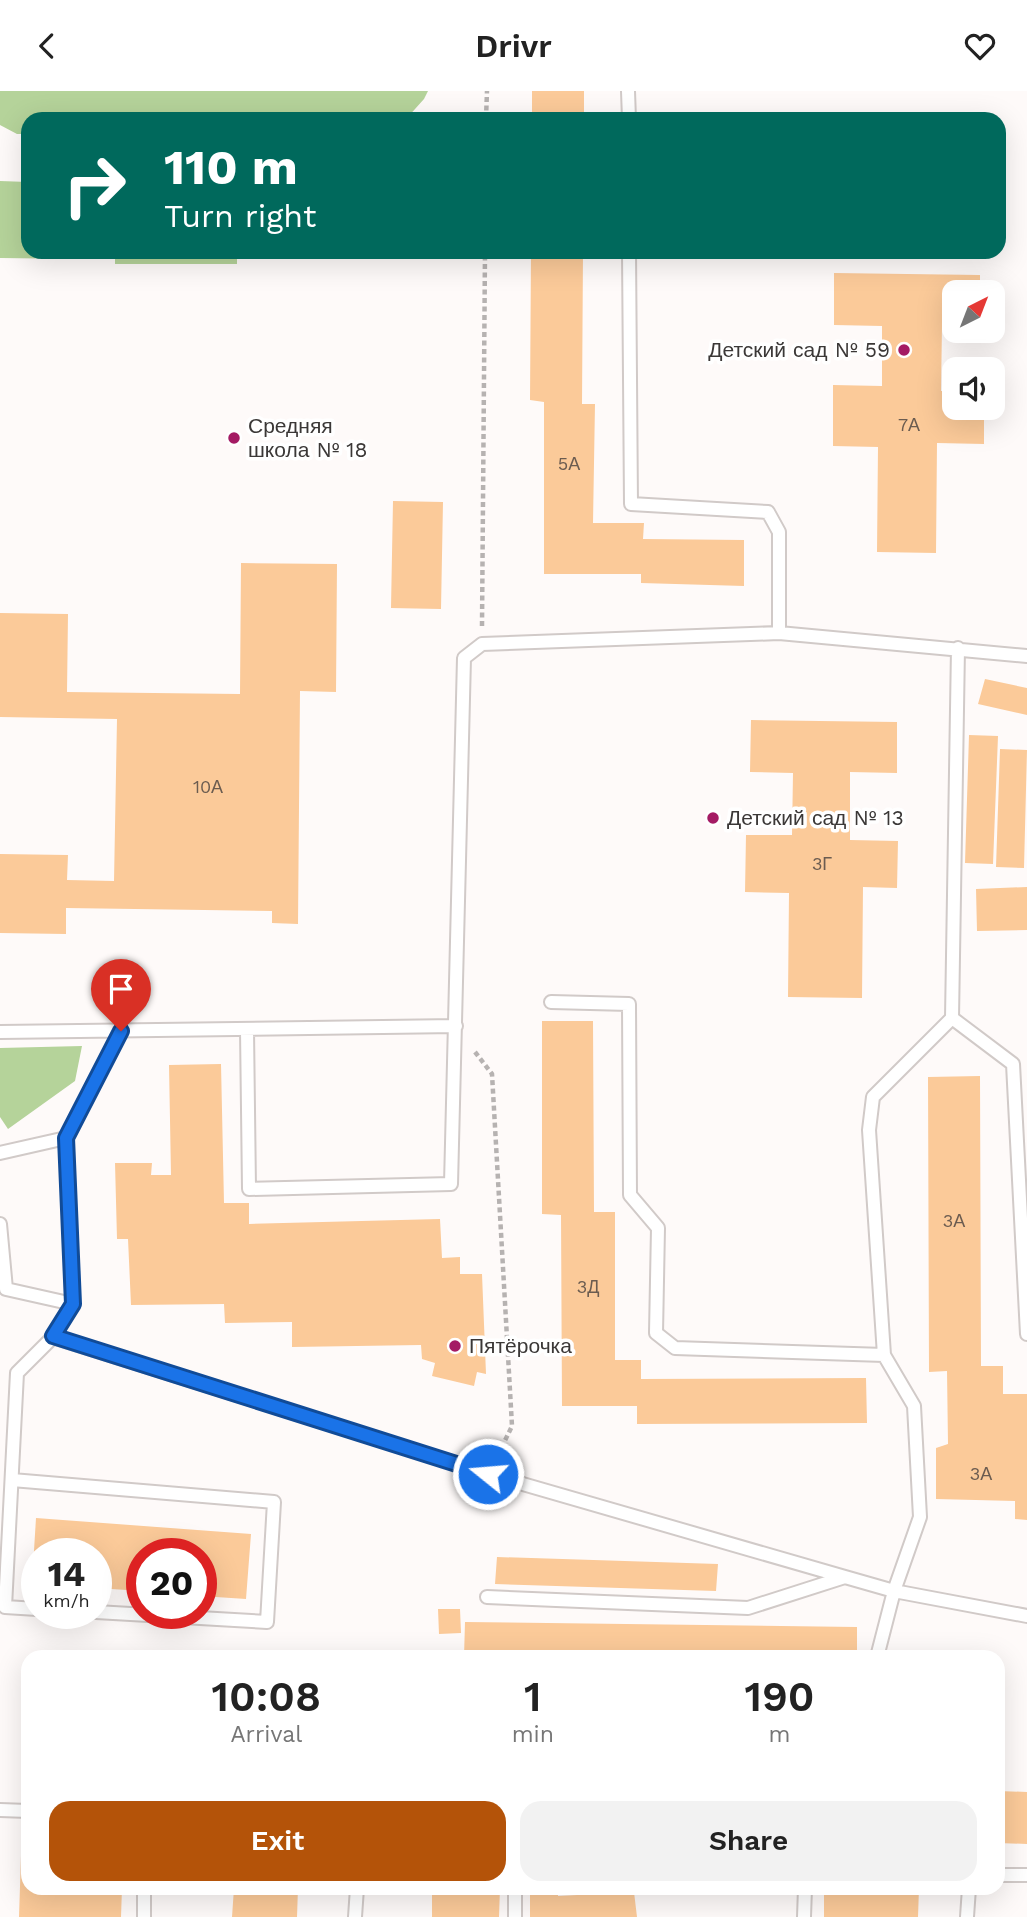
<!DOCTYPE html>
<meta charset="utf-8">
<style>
:root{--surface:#fff;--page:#f2f2f2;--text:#222;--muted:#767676;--accent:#b45309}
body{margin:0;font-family:"Work Sans",sans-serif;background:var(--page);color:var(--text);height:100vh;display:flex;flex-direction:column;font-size:26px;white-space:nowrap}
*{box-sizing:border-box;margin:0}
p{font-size:23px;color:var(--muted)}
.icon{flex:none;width:38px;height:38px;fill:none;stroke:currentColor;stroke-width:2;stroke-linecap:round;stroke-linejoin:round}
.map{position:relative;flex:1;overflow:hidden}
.sheet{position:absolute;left:21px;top:1559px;width:984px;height:245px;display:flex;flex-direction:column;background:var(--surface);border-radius:21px;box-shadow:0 7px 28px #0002}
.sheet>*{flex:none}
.hud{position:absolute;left:21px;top:21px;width:985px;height:147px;border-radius:21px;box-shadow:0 7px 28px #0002;background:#00695c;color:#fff;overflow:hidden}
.needle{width:46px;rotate:42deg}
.buttons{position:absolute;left:942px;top:189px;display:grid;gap:14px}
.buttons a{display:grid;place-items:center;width:63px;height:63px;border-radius:14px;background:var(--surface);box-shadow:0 7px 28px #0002;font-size:35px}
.speed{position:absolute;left:21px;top:1447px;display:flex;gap:14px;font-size:35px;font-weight:700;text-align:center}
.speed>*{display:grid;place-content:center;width:91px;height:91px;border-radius:50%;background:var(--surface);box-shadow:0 7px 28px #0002;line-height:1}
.speed small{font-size:18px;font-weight:400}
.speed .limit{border:10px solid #d22;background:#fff;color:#111}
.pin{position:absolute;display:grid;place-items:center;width:60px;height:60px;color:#fff;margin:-72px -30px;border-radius:50% 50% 50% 0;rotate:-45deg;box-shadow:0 0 7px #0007}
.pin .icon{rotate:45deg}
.me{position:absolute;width:77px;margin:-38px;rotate:287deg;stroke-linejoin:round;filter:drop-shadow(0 0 5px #0008)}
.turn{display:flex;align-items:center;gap:24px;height:147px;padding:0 28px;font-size:32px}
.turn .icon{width:91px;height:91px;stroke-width:2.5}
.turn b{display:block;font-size:49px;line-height:60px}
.eta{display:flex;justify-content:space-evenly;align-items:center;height:119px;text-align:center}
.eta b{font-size:42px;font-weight:600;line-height:49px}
.button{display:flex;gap:14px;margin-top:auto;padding:14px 28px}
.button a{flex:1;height:80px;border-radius:21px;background:var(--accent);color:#fff;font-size:28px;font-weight:600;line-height:80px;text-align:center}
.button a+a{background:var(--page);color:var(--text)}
header{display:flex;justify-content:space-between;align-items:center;height:91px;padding:0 28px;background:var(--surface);font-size:32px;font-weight:600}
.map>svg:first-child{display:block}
</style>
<header><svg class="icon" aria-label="back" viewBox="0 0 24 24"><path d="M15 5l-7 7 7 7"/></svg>Drivr<svg class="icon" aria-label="heart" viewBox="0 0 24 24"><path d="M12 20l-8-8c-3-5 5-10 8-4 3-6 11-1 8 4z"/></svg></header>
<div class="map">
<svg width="1027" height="1826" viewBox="0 0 1027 1826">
<rect width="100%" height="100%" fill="#fefaf9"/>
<path fill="#b5d39a" d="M0 0H428L424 8 406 28H28V43H17L0 34Z
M0 90 28 91V161H82V168L0 167Z
M115 161H237V173H115Z
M82 955 75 990 8 1038 0 1026V957Z"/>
<path fill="#fbca99" d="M532 0H584V28H532Z
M531 161H583L582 313H595L593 432H644L643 448 744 449V495L641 492V483H544V311L530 309Z
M834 182 980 184V201H954V235H942L941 300H954V317H984V353L937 352 936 462 877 461 878 356 833 355V294L882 295V235L834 234Z
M393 410 443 411 441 518 391 517Z
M241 472 337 473 336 601 300 600 298 833 272 832V820L66 817V843L0 842V763L68 764 67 789 114 790 117 628 0 626V522L68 523 67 601 240 603Z
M985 588 1027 597V624L978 613Z
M751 629 897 631V682L850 681V749L898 750 897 797 863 796 862 907 788 906 789 802 745 801 746 744H792L793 682 750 681Z
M969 644 998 645 993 773 965 772Z
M1000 658 1027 659 1024 777 996 776Z
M1027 796V839L977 840 976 798Z
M542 930H593L594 1121H615V1269H641V1288L866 1287 867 1332 637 1333V1315H562L561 1124 542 1123Z
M221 973 224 1112H249V1133L440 1128 442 1167 460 1166V1183H482L486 1283 477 1281 474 1295 432 1285 435 1272 422 1268 421 1254 292 1256V1231L225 1232 224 1213 131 1214 128 1148H117L115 1072H152L151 1084H171L169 974Z
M980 985 981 1275H1003V1303H1027V1429L1015 1428V1410L936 1408V1357L948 1353 947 1280 929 1281 928 986Z
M36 1427 251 1443 246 1508 201 1505V1463H142V1500L96 1497V1463H37V1493L32 1492Z
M497 1466 718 1473 716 1500 495 1493Z
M438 1518H460L461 1542 439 1543Z
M465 1531 857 1536V1561L832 1563V1566H464Z
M998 1700 1027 1701V1753L998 1752Z
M22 1734H28V1797H122L121 1826H19Z
M234 1797H298L297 1826H232Z
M432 1797H500L499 1826H432Z
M530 1797H558V1805L634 1801 637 1826H530Z
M862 1797H919L918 1826H824V1802L862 1803Z"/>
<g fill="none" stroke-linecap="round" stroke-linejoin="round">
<g stroke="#d1cac8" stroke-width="16">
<path id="service" d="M628 0 629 28
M629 161 631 413 768 421 779 441V542
M551 911 629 913 630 1104 658 1137 656 1242 675 1257 884 1264
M952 927 1013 973 1027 1243
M247 939 249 1098 451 1093 464 567 482 553 779 542 1027 565
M0 941 456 935
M66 1047 73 1213
M0 1062 66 1047 121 940
M0 1133 6 1198 73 1213 53 1246 488 1383 845 1486 894 1500 1027 1525
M12 1389 274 1411 267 1531 96 1521
M487 1506 748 1517 845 1486
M37 1518 5 1516 17 1282 53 1246
M877 1566 894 1500 920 1426 914 1315 884 1264 869 1039 873 1006 952 927 958 557
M0 1719 28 1720
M998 1784H1027
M144 1826V1797
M355 1826 357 1797
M515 1826V1797
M804 1826 805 1797
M967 1826 969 1797"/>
</g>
<path stroke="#b6b2b1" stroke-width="4.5" stroke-dasharray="5 3.5" stroke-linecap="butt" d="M486 28 487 0
M482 535 485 161
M475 961 492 983 512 1335 497 1366"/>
<use href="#service" stroke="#fff" stroke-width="12"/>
</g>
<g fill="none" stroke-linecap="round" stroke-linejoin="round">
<g stroke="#114b97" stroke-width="18">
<path id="route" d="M121 940 66 1047 73 1213 53 1245 488 1383"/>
</g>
<use href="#route" stroke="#1a73e8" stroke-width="12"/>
</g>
<g fill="#a41b64" stroke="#fff" stroke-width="2.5">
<circle cx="904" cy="259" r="7"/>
<circle cx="234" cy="347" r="7"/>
<circle cx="713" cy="727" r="7"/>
<circle cx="455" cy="1255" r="7"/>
</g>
<g text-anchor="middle" stroke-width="7" stroke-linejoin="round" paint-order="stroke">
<g font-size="18" fill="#6b5c50">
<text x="909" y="340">7А</text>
<text x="569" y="379">5А</text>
<text x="208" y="702">10А</text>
<text x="822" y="779">3Г</text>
<text x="954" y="1136">3А</text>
<text x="588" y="1202">3Д</text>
<text x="981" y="1389">3А</text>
</g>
<g font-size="21" fill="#3b3837" stroke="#fff" text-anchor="start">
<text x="890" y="266" text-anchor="end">Детский сад № 59</text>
<text x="248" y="342">Средняя<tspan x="248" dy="24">школа № 18</tspan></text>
<text x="727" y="734">Детский сад № 13</text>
<text x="469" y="1262">Пятёрочка</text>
</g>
</g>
</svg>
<div class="buttons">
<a><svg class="needle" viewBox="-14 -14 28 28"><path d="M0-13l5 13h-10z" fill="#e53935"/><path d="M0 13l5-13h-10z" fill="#767676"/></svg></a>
<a><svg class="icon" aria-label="sound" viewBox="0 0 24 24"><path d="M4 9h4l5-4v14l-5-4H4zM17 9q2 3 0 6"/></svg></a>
</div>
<div class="speed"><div>14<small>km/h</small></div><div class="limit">20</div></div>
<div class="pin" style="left:121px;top:940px;background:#d93025"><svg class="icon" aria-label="arrive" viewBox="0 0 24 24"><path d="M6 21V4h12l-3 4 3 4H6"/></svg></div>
<svg class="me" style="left:488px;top:1383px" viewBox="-20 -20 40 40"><circle r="17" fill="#1a73e8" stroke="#fff" stroke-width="3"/><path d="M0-11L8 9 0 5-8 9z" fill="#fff"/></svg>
<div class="hud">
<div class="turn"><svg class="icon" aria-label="right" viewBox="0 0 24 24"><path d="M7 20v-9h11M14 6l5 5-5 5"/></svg><div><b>110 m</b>Turn right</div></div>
</div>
<section class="sheet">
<div class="eta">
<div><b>10:08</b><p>Arrival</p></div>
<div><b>1</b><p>min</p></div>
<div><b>190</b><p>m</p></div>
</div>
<div class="button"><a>Exit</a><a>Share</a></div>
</section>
</div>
